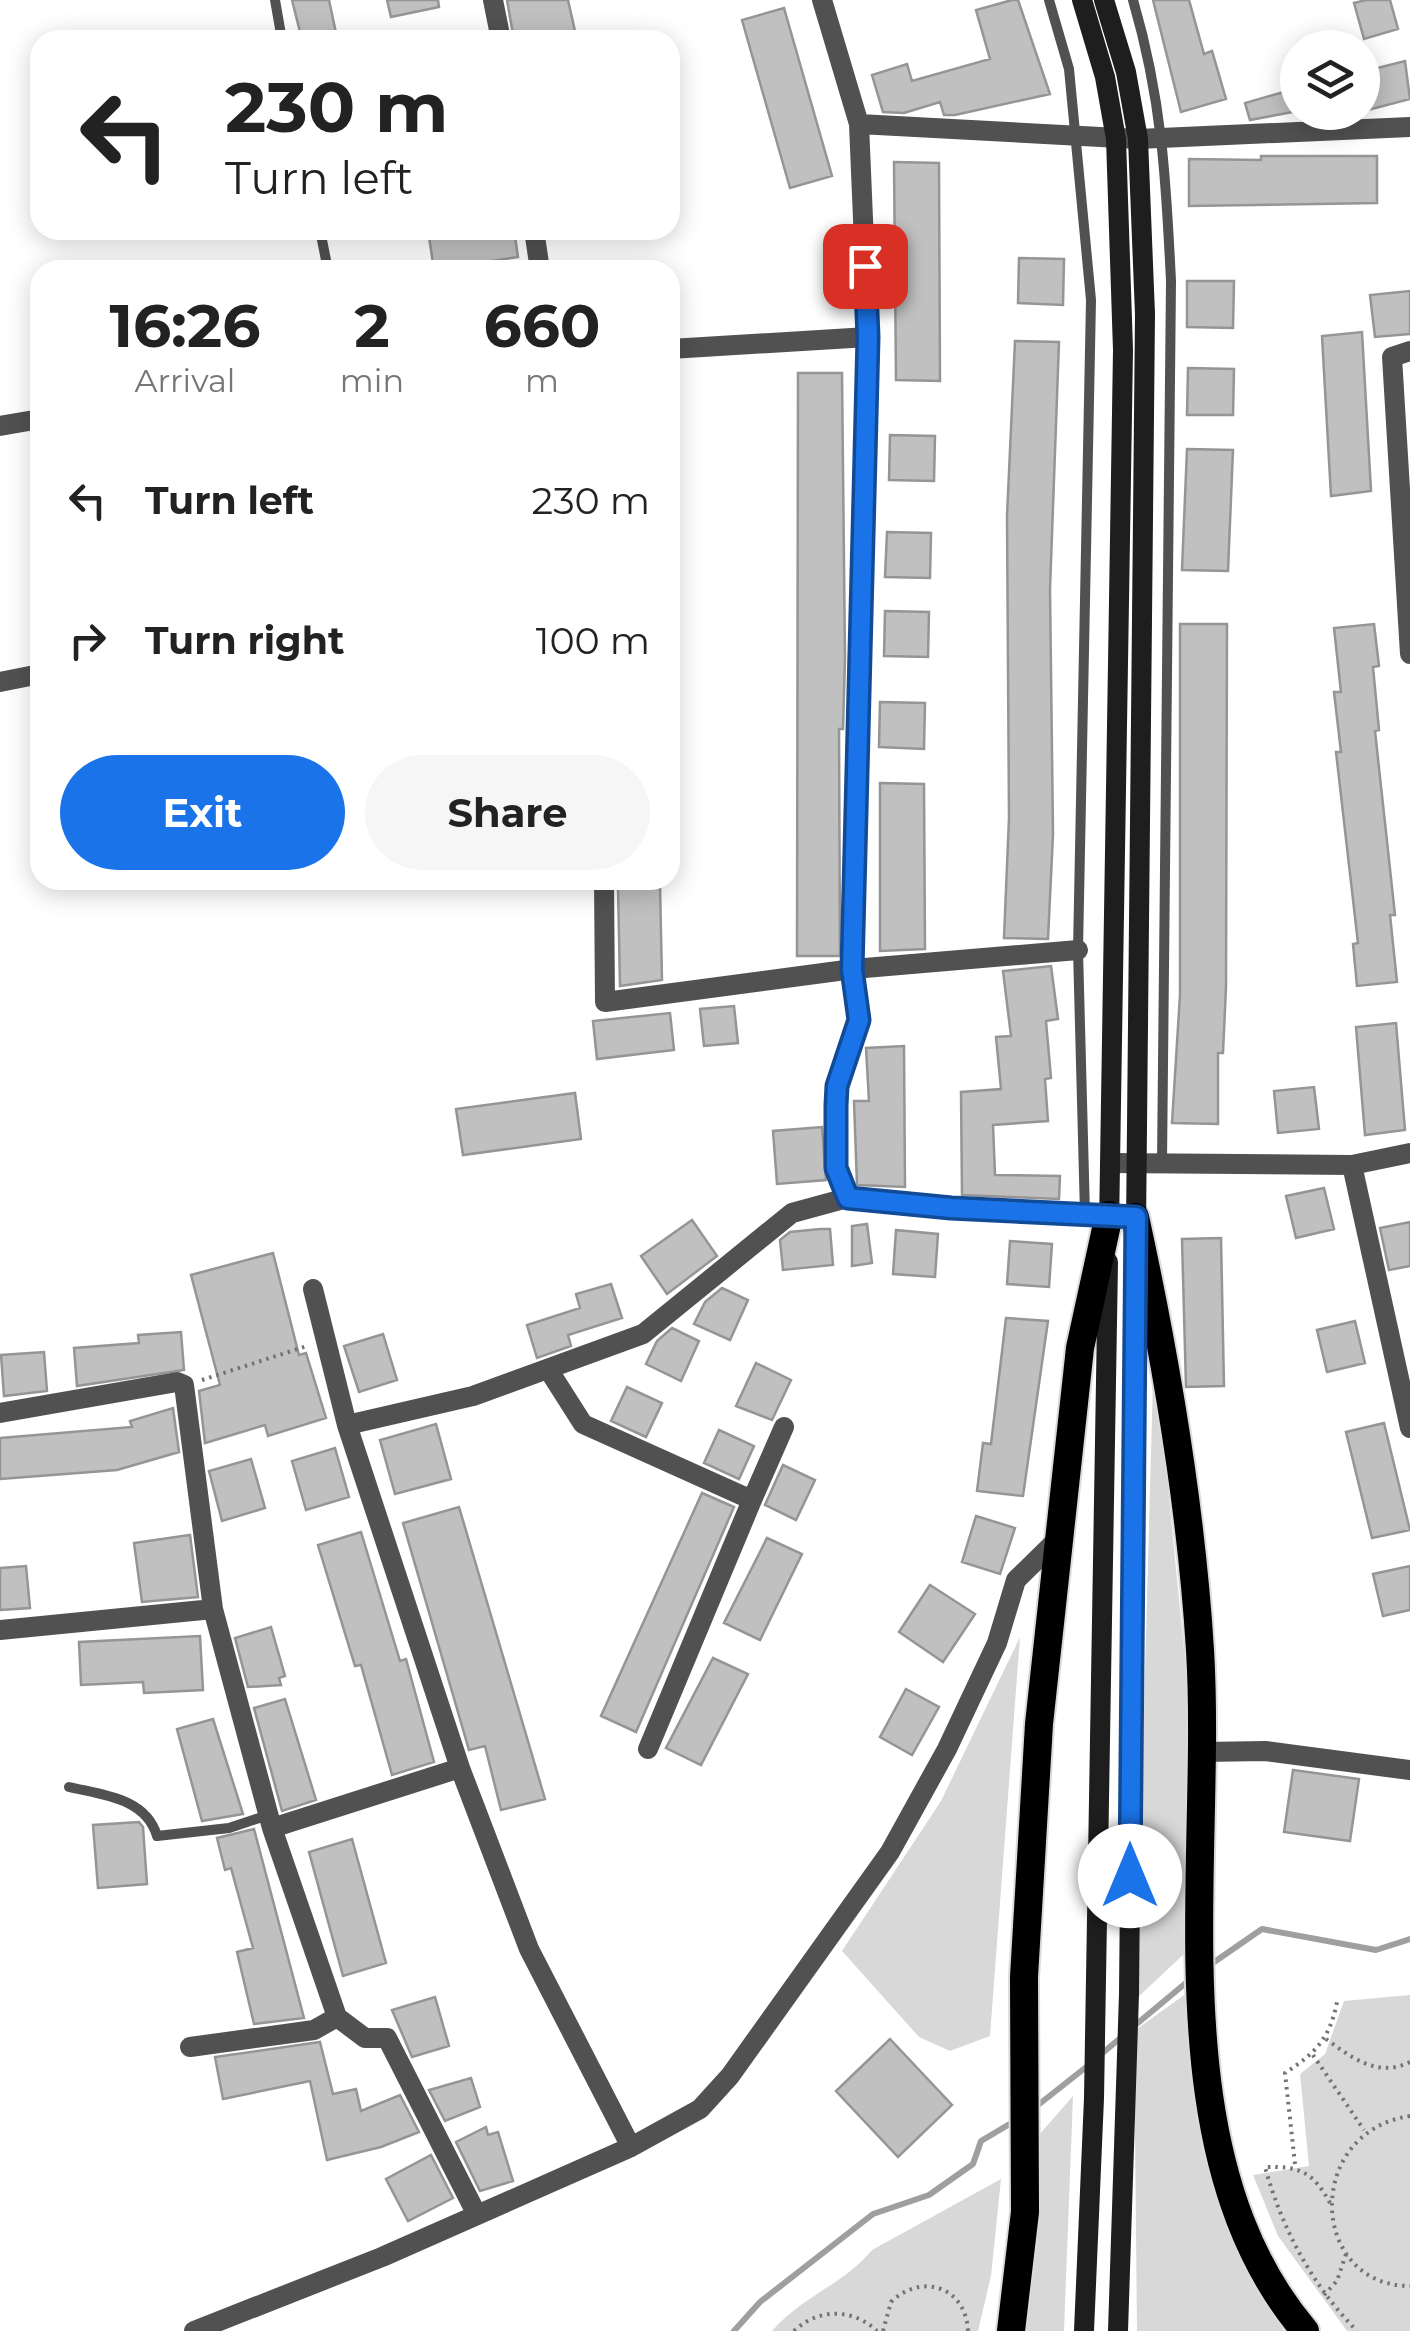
<!DOCTYPE html>
<style>
:root{--surface:#fff;--page:#f6f6f6;--text:#222;--muted:#767676;--accent:#1a73e8}
body{margin:0;font-family:Montserrat,sans-serif;background:var(--page);color:var(--text);height:100vh;display:flex;flex-direction:column;font-size:38px;white-space:nowrap}
*{box-sizing:border-box;margin:0}
p{font-size:32px;color:var(--muted)}
.icon{flex:none;width:55px;height:55px;fill:none;stroke:currentColor;stroke-width:2;stroke-linecap:round;stroke-linejoin:round}
.map{position:relative;flex:1;overflow:hidden}
.panel{position:absolute;left:30px;top:260px;width:650px;height:630px;display:flex;flex-direction:column;background:var(--surface);border-radius:30px;box-shadow:0 5px 25px #0003}
.panel>*{flex:none}
.hud{position:absolute;left:30px;top:30px;width:650px;height:210px;border-radius:30px;box-shadow:0 5px 25px #0003;background:#fff;color:var(--text);overflow:hidden}
.controls{position:absolute;left:1280px;top:30px;display:grid;gap:20px}
.controls a{display:grid;place-items:center;width:100px;height:100px;border-radius:50%;background:var(--surface);box-shadow:0 5px 25px #0003;font-size:50px}
.pin{position:absolute;display:grid;place-items:center;width:85px;height:85px;color:#fff;margin:-42px;border-radius:20px;box-shadow:0 5px 15px #0006}
.me{position:absolute;width:110px;margin:-55px;rotate:0deg;stroke-linejoin:round;filter:drop-shadow(0 0 8px #0008)}
.turn{display:flex;align-items:center;gap:35px;height:210px;padding:0 30px;font-size:45px}
.turn .icon{width:130px;height:130px;stroke-width:2.5}
.turn b{display:block;font-size:70px;line-height:85px}
.eta{display:flex;justify-content:space-evenly;align-items:center;height:170px;text-align:center}
.eta b{font-size:60px;font-weight:700;line-height:70px}
.primary-button{display:flex;gap:20px;margin-top:auto;padding:20px 30px}
.primary-button a{flex:1;height:115px;border-radius:60px;background:var(--accent);color:#fff;font-size:40px;font-weight:700;line-height:115px;text-align:center}
.primary-button a+a{background:var(--page);color:var(--text)}
ul{padding:0;list-style:none}
li{display:flex;align-items:center;gap:30px;height:140px;padding:0 30px}
li div{flex:1}
li b{display:block;font-size:38px}
li em{font-style:normal}
.map>svg:first-child{display:block}
</style>
<div class="map">
<svg width="1410" height="2331" viewBox="0 0 1410 2331">
<rect width="100%" height="100%" fill="#fff"/>
<path fill="#d8d8d8" d="M1154 1344 1189 1701 1185 1953 1136 1999Z
M1020 1637 990 2036 950 2051 919 2037 842 1951 941 1801Z
M1187 1993C1199 2125 1211 2217 1284 2331H1137L1134 2031Z
M1410 1995V2331H1347L1278 2236 1253 2175 1309 2166 1300 2074 1325 2054 1344 2001Z
M1073 2096 1064 2331H1026L1037 2240 1038 2136Z
M1001 2179 991 2276 978 2331H772C804 2295 844 2284 872 2250Z"/>
<g fill="none" stroke-linecap="round" stroke-linejoin="round">
<path stroke="#9f9f9f" stroke-width="6" d="M1207 1967 1262 1929 1376 1950 1410 1939
M1133 2027 1193 1977
M1099 2056 1124 2035
M1033 2109 1090 2064
M734 2331 760 2302 873 2214 929 2195 973 2164 981 2141 1018 2119"/>
</g>
<path fill="#c0c0c0" stroke="#959595" stroke-width="2.5" d="M292 0H329L336 33 302 40Z
M387 0H438L439 7 391 17Z
M507 0H568L577 40H514Z
M1012 0H1018L1050 94 955 115H944L940 102 904 113 883 112 872 75 907 64 912 81 990 59 976 10Z
M1153 0H1189L1204 54 1212 51 1226 99 1181 112Z
M1366 0H1390L1398 29 1364 39 1354 3Z
M784 8 832 176 790 188 742 20Z
M1405 61 1410 99 1368 110 1362 72Z
M1294 89 1298 111 1250 120 1245 103Z
M1261 156H1377V203L1189 206V159L1261 160Z
M894 162 939 163 940 381 896 380Z
M428 230H514L518 257 434 270Z
M1019 258 1064 259 1063 305 1018 303Z
M1187 281H1234L1233 328 1187 327Z
M1410 291V334L1375 337 1370 295Z
M1362 332 1371 491 1331 496 1322 336Z
M1015 341 1059 342 1050 589 1053 834 1048 939 1004 938 1009 818 1007 516Z
M1188 368 1234 369 1233 415H1187Z
M798 373H842L845 659 843 729H839L840 956H797Z
M890 435 935 436 934 481 889 480Z
M1187 449 1233 450 1228 571 1182 570Z
M887 532 931 533 930 578 885 577Z
M885 611 929 612 928 657 884 656Z
M1180 624H1227L1226 987 1223 1053H1218V1124L1172 1123 1180 995Z
M1374 624 1379 666 1373 667 1379 730 1375 731 1395 915H1390L1397 982 1357 986 1353 944 1358 943 1336 752H1341L1334 692H1341L1334 628Z
M880 702 925 703 924 749 879 747Z
M880 783 924 784 925 949 880 951Z
M660 885 662 980 620 986 618 886Z
M1051 966 1058 1019 1046 1021 1051 1078 1045 1079 1048 1121 993 1125 995 1175 1060 1176 1059 1199 962 1195 961 1092 1001 1089 996 1037 1011 1036 1003 971Z
M734 1006 738 1043 704 1046 700 1009Z
M670 1013 674 1050 597 1059 593 1021Z
M1396 1023 1405 1130 1365 1135 1356 1027Z
M904 1046 905 1187 857 1185 854 1101H869L866 1048Z
M1314 1087 1319 1129 1278 1133 1274 1091Z
M575 1093 581 1139 463 1155 456 1109Z
M822 1127 826 1180 777 1184 773 1131Z
M1324 1188 1334 1229 1296 1238 1286 1196Z
M692 1220 717 1256 667 1294 641 1256Z
M1410 1222V1266L1389 1270 1380 1228Z
M867 1224 872 1263 852 1266V1226Z
M820 1229H830L833 1265 783 1270 780 1240 790 1232Z
M896 1230 938 1234 935 1277 893 1274Z
M1221 1238 1224 1386 1186 1387 1182 1239Z
M1010 1241 1052 1244 1049 1287 1007 1284Z
M273 1253 299 1355 306 1353 326 1418 268 1436 265 1425 205 1443 199 1391 220 1385 191 1275Z
M611 1284 622 1318 568 1335 571 1346 537 1358 527 1325 580 1308 576 1294Z
M722 1288 748 1300 730 1340 694 1324 705 1302Z
M1006 1318 1048 1321 1023 1496 977 1491 983 1443 991 1444Z
M1355 1321 1365 1363 1327 1372 1317 1330Z
M672 1328 699 1341 681 1381 646 1364 657 1341Z
M181 1332 184 1370 77 1386 74 1348 139 1343 138 1335Z
M383 1334 397 1380 359 1392 344 1346Z
M44 1352 47 1391 4 1396 1 1355Z
M756 1363 791 1380 772 1420 736 1406Z
M627 1387 662 1403 646 1437 611 1421Z
M173 1408 179 1452 117 1470 0 1479V1438L132 1427 130 1421Z
M1384 1423 1410 1530 1372 1538 1346 1432Z
M436 1424 451 1479 395 1494 380 1440Z
M719 1430 754 1446 739 1479 704 1463Z
M335 1448 349 1497 306 1510 292 1461Z
M251 1459 265 1508 222 1521 209 1471Z
M783 1465 815 1480 796 1520 765 1505Z
M702 1493 734 1507 636 1732 601 1716Z
M459 1507 545 1799 501 1810 485 1746 469 1750 403 1523Z
M976 1516 1015 1528 1000 1574 962 1562Z
M361 1532 400 1661 406 1659 434 1762 392 1775 361 1665 355 1666 318 1545Z
M190 1535 198 1597 142 1602 134 1543Z
M767 1538 802 1554 760 1640 724 1623Z
M26 1566 30 1608 0 1610V1568Z
M1410 1566V1610L1383 1616 1373 1574Z
M930 1585 975 1614 943 1662 899 1632Z
M271 1627 285 1676 279 1678 281 1685 248 1687 235 1638Z
M200 1636 203 1690 144 1693 143 1682 81 1685 79 1642Z
M713 1658 748 1674 701 1765 666 1748Z
M906 1689 939 1707 912 1755 880 1737Z
M285 1699 316 1800 282 1811 254 1708Z
M213 1719 243 1814 202 1821 177 1729Z
M1293 1770 1359 1779 1350 1841 1284 1832Z
M139 1822 143 1827 147 1884 98 1888 93 1825Z
M254 1829 304 2018 254 2024 237 1952 253 1948 231 1868 225 1870 217 1838Z
M352 1839 386 1963 343 1976 309 1852Z
M435 1997 449 2046 412 2057 392 2010Z
M890 2039 952 2105 898 2157 836 2091Z
M320 2042 333 2094 356 2089 361 2111 400 2095 419 2132 381 2147 327 2160 310 2081 223 2099 215 2057Z
M471 2078 480 2107 445 2121 429 2090Z
M486 2127 488 2135 498 2132 513 2181 480 2191 456 2142Z
M431 2155 453 2198 408 2221 386 2179Z"/>
<g fill="none" stroke-linecap="round" stroke-linejoin="round">
<g stroke="#dbdbdb" stroke-width="32">
<path id="trunk" d="M1135 1217C1166 1359 1191 1504 1200 1650 1213 1865 1154 2153 1305 2331
M1011 2331 1025 2212 1024 1977 1039 1724 1080 1348 1109 1215"/>
</g>
<path stroke="#737373" stroke-width="4" stroke-dasharray="2.5 5" stroke-linecap="butt" d="M202 1380 307 1346
M1326 2039C1352 2058 1378 2078 1410 2062
M1313 2055 1364 2130
M1410 2116C1303 2132 1309 2286 1410 2286
M1295 2164 1285 2073C1316 2053 1330 2038 1337 2002
M1330 2203C1313 2172 1300 2166 1265 2167 1282 2229 1312 2285 1357 2331
M1324 2295 1337 2281 1346 2254
M794 2331C818 2308 853 2308 877 2331
M883 2331 891 2302C922 2272 966 2287 968 2331"/>
<path stroke="#515151" stroke-width="10" d="M275 0 282 40
M1049 0 1069 69 1091 300 1078 950 1085 1214
M1133 0C1162 99 1166 179 1171 281L1162 1163
M320 230 328 270
M69 1787C103 1795 146 1798 157 1836L229 1828 268 1815"/>
<path stroke="#515151" stroke-width="20" d="M493 0 501 40
M859 124 1138 139 1410 127
M534 230 540 270
M670 349 868 337
M1410 351 1392 357 1410 654
M0 426 40 419
M0 682 40 674
M604 880 605 1002 853 969 868 337 859 124 822 0
M1110 1163 1352 1165 1410 1153
M1352 1165 1410 1428
M847 1198 836 1168 837 1105V1086L859 1020 853 969 1078 950
M313 1289 347 1425 460 1768 529 1949 631 2147
M548 1369 583 1424 752 1500 648 1749
M0 1413 177 1382 184 1385 213 1609 272 1828 337 2017 365 2038H387L476 2213
M347 1425 473 1396 643 1334 792 1213 847 1198 951 1208 1119 1215
M752 1500 784 1427
M0 1630 213 1609
M1203 1752 1265 1751 1410 1770
M272 1828 460 1768
M190 2047 314 2030 337 2017
M194 2331 382 2257 631 2147 700 2109 730 2076 890 1852 947 1749 997 1643 1016 1580 1060 1537"/>
<path stroke="#1e1e1e" stroke-width="20" d="M1082 0 1105 77 1116 139 1123 350 1109 1228
M1104 0 1126 72 1138 139 1145 314 1136 1228
M1084 2331 1094 2098 1108 1262
M1118 2331 1129 1994 1136 1262"/>
<use href="#trunk" stroke="#000" stroke-width="28"/>
</g>
<g fill="none" stroke-linecap="round" stroke-linejoin="round">
<g stroke="#114b97" stroke-width="25">
<path id="route" d="M865 266 868 337 852 969 859 1020 837 1086 836 1105V1168L848 1198 951 1208 1136 1217 1130 1876"/>
</g>
<use href="#route" stroke="#1a73e8" stroke-width="18"/>
</g>
</svg>
<div class="controls">
<a><svg class="icon" aria-label="layers" viewBox="0 0 24 24"><path d="M12 4l9 5-9 5-9-5zM3 14l9 5 9-5"/></svg></a>
</div>
<div class="pin" style="left:865px;top:266px;background:#d93025"><svg class="icon" aria-label="arrive" viewBox="0 0 24 24"><path d="M6 21V4h12l-3 4 3 4H6"/></svg></div>
<svg class="me" style="left:1130px;top:1876px" viewBox="-20 -20 40 40"><circle r="19" fill="#fff"/><path d="M0-13L10 11 0 6-10 11z" fill="#1a73e8"/></svg>
<div class="hud">
<div class="turn"><svg class="icon" aria-label="left" viewBox="0 0 24 24"><path d="M17 20v-9H6M10 6l-5 5 5 5"/></svg><div><b>230 m</b>Turn left</div></div>
</div>
<section class="panel">
<div class="eta">
<div><b>16:26</b><p>Arrival</p></div>
<div><b>2</b><p>min</p></div>
<div><b>660</b><p>m</p></div>
</div>
<ul>
<li><svg class="icon" aria-label="left" viewBox="0 0 24 24"><path d="M17 20v-9H6M10 6l-5 5 5 5"/></svg><div><b>Turn left</b></div><em>230 m</em></li>
<li><svg class="icon" aria-label="right" viewBox="0 0 24 24"><path d="M7 20v-9h11M14 6l5 5-5 5"/></svg><div><b>Turn right</b></div><em>100 m</em></li>
</ul>
<div class="primary-button"><a>Exit</a><a>Share</a></div>
</section>
</div>
